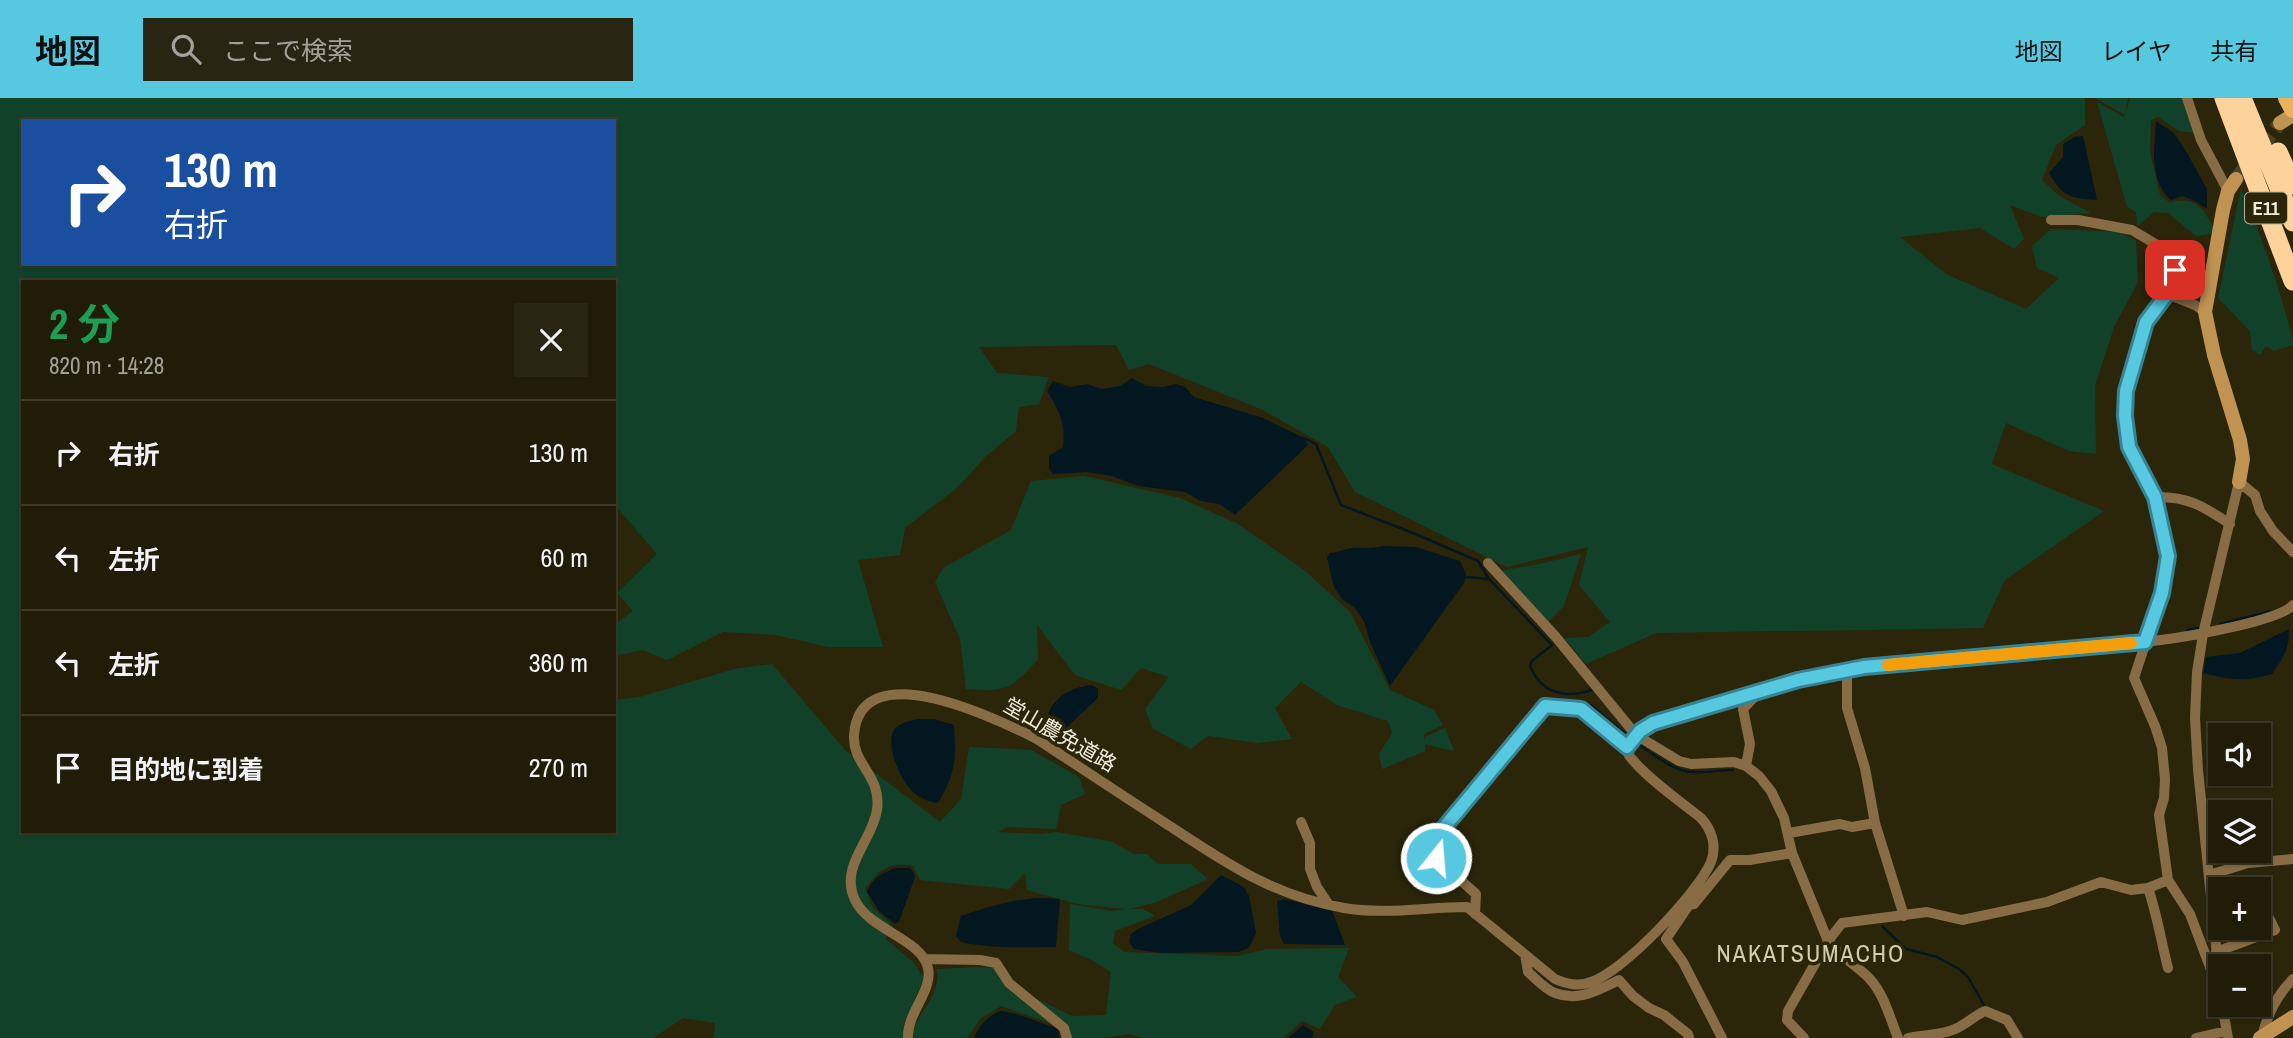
<!DOCTYPE html>
<html lang="ja">
<meta charset="utf-8">
<style>
:root{--surface:#201c08;--page:#282512;--text:#f1f3f6;--muted:#a2a19c;--line:#3d3a29;--accent:#56c9e0}
body{margin:0;font-family:"Archivo Narrow","Noto Sans JP",sans-serif;background:var(--page);color:var(--text);height:100vh;display:flex;flex-direction:column;font-size:26px;white-space:nowrap}
*{box-sizing:border-box;margin:0}
p{font-size:23px;color:var(--muted)}
.icon{flex:none;width:38px;height:38px;fill:none;stroke:currentColor;stroke-width:2;stroke-linecap:round;stroke-linejoin:round}
.map{position:relative;flex:1;overflow:hidden}
.sheet{position:absolute;left:21px;top:182px;width:595px;height:553px;display:flex;flex-direction:column;background:var(--surface);border-radius:0px;box-shadow:0 2px 5px #0004,0 0 0 2px var(--line)}
.sheet>*{flex:none}
.top-card{position:absolute;left:21px;top:21px;width:595px;height:147px;border-radius:0px;box-shadow:0 2px 5px #0004,0 0 0 2px var(--line);background:#1a4fa0;color:#fff;overflow:hidden}
.fabs{position:absolute;left:2208px;top:625px;display:grid;gap:14px}
.fabs a{display:grid;place-items:center;width:63px;height:63px;border-radius:0px;background:var(--surface);box-shadow:0 2px 5px #0004,0 0 0 2px var(--line);font-size:35px}
.pin{position:absolute;display:grid;place-items:center;width:60px;height:60px;color:#fff;margin:-30px;border-radius:14px;box-shadow:0 4px 10px #0006}
.me{position:absolute;width:77px;margin:-38px;rotate:17deg;stroke-linejoin:round;filter:drop-shadow(0 0 5px #0008)}
.turn{display:flex;align-items:center;gap:24px;height:147px;padding:0 28px;font-size:32px}
.turn .icon{width:91px;height:91px;stroke-width:2.5}
.turn b{display:block;font-size:49px;line-height:60px}
.round{display:grid;place-items:center;flex:none;width:74px;height:74px;border-radius:0px;background:var(--page)}
.overview{display:flex;align-items:center;justify-content:space-between;height:119px;padding:0 28px}
h1{font-size:42px;font-weight:700;line-height:52px;color:#1e9e55}
ul{padding:0;list-style:none}
li{display:flex;align-items:center;gap:21px;height:105px;padding:0 28px;border-top:2px solid var(--line)}
li div{flex:1}
li b{display:block;font-size:26px}
li em{font-style:normal}
header{display:flex;align-items:center;gap:42px;box-sizing:border-box;height:98px;padding:0 35px;background:var(--accent);color:#111}
header strong{font-size:33px}
nav{display:flex;gap:38px;margin-inline-start:auto;font-size:24px}
.search{width:490px;height:63px;background:var(--page);display:flex;align-items:center;gap:18px;box-sizing:border-box;padding:0 24px;border-radius:0px;color:var(--muted);font-size:26px}
.map>svg:first-child{display:block}
</style>
<header>
<strong>地図</strong>
<div class="search"><svg class="icon" aria-label="search" viewBox="0 0 24 24"><circle cx="10" cy="10" r="6"/><path d="M15 15l6 6"/></svg>ここで検索</div>
<nav><a>地図</a><a>レイヤ</a><a>共有</a></nav>
</header>
<div class="map">
<svg width="2293" height="940" viewBox="0 0 2293 940">
<rect width="100%" height="100%" fill="#2b260a"/>
<path fill="#114229" fill-rule="evenodd" d="M0 0H2085V27L2056 47 2042 82 2058 97 2091 115 2042 119 2010 107 2024 141 2014 151 1980 130 1900 139 1946 176 2026 211 2059 180 2037 170 2032 148 2051 131 2118 134 2136 142 2138 184 2114 229 2095 288 2096 356 2069 353 2006 325 1992 366 2104 413 2005 482 1983 530 1656 535 1586 566 1564 540 1588 539 1610 524 1579 487 1588 449 1507 469 1355 394 1328 349 1263 312 1149 266 1129 272 1116 247 979 249 997 275 1049 279 1039 306 1019 309 1016 333 986 358 958 389 905 430 900 457 858 462 883 549H828L776 537 723 534 667 562 643 552 619 557 614 552V527L633 513 617 495 657 456 614 406V184H23V733H614V602L640 599 734 571 772 566 845 652 940 724 961 701 969 649 1031 652 1079 679 1085 696 1061 707 1056 731 1007 729 998 734 1042 736 1056 734 1110 743 1134 756H1147L1158 766H1191L1208 781 1157 804 1130 811H1143L1155 818 1115 833 1113 846 1125 854 1237 858 1267 851 1349 850 1338 879 1357 899 1335 907 1320 931 1302 923 1283 940H1143L1130 936 1104 940H1069L1031 898 1072 918 1106 917 1111 874 1092 862 1069 852 1070 806 1112 813 1125 811 1077 806 1027 792 1025 775 1009 791 920 782 913 768C888 763 880 772 865 790L873 810 893 828 886 841 914 865 924 881 903 928 905 940H714L715 925 683 920 653 940H0ZM23 23H614V166H23Z
M2095 0H2128L2125 17 2130 0H2183L2194 35 2179 33 2158 19 2151 22 2150 55 2160 97 2170 105C2196 96 2206 114 2216 135L2196 138 2168 115 2154 114 2137 129 2136 114 2127 109 2097 4 2124 19 2125 17Z
M2241 90C2262 141 2281 191 2293 245V247L2274 253 2266 248 2260 257 2252 252 2250 233 2218 200Z
M1084 378 1180 400 1238 426 1304 472 1350 514 1390 592 1434 612 1443 627 1424 636V644L1425 639 1445 630 1454 653 1425 646V653L1382 671 1379 656 1392 635 1388 623 1337 607 1301 584 1275 610 1292 641 1258 645 1208 638 1191 651 1152 630 1145 611 1169 579 1141 570 1121 592 1075 577 1037 527 1038 561C1013 590 1005 595 966 591L960 541 935 484 943 470 1011 432 1031 383Z
M1581 456 1564 508 1548 524 1500 473 1539 466Z
M977 869 994 870 1055 927 1001 908 981 920 967 940H914C911 917 942 902 937 871Z"/>
<path fill="#021720" d="M2156 23 2174 35 2187 55 2207 91V111L2195 103 2182 98 2171 102C2149 83 2154 49 2156 23Z
M2083 38 2097 102C2070 100 2063 99 2049 75L2063 59V46L2075 39Z
M1132 280 1146 288 1163 289 1176 286 1185 289 1194 299 1263 320 1304 340 1308 347 1235 417 1219 406 1201 403 1185 394 1138 388 1112 378 1087 374 1053 376 1049 371V358L1063 349C1066 326 1059 312 1047 293L1053 283 1070 289 1087 286 1102 291 1120 288Z
M1382 448 1416 449 1460 463 1466 476 1464 485 1390 588 1370 544 1364 523 1355 510 1343 502 1334 489 1327 460 1330 455C1337 455 1340 452 1347 451 1358 448 1370 452 1382 448Z
M2289 531C2290 550 2283 560 2272 576 2247 584 2228 582 2203 575L2206 559 2240 555Z
M1092 587 1098 591V600L1049 646 1039 638V634C1046 627 1046 623 1049 614 1057 596 1074 589 1092 587Z
M919 621H934L954 627C956 661 956 675 938 705 912 701 902 684 894 660 892 654 890 643 892 637 895 625 909 623 919 621Z
M895 770H910L914 775 915 779 899 824 895 826 879 813 867 794C873 779 881 776 895 770Z
M1221 777 1244 789 1249 798 1256 835 1249 850 1238 854 1160 855 1134 851 1129 844 1131 836 1138 831 1191 807Z
M1040 800 1060 801 1056 849C1025 849 992 851 961 844L956 838 961 818C988 809 1012 801 1040 800Z
M1284 801 1332 812 1345 847 1284 846 1280 838 1277 803Z
M1001 913 1017 916 1058 931 1059 940H974C980 927 987 918 1001 913Z
M1303 927 1314 934 1312 940H1288Z"/>
<g fill="none" stroke-linecap="round" stroke-linejoin="round">
<path stroke="#021720" stroke-width="2.5" d="M1304 340 1316 346 1341 407 1413 435 1478 463 1489 481 1552 547 1532 563 1530 568C1542 596 1564 601 1592 592
M1466 479 1489 481
M2220 526 2271 513
M2187 532 2199 530
M1591 607 1631 641
M1636 645C1653 655 1672 673 1692 674 1705 675 1719 672 1733 672
M1882 828 1906 851 1937 859 1959 871 1968 879 1985 909"/>
<path stroke="#48442a" stroke-width="14" stroke-dasharray="14 7" stroke-linecap="butt" d="M2236 81 2280 25"/>
<path stroke="#886c45" stroke-width="10" d="M2187 0 2201 42 2228 93
M2051 122H2078L2132 132 2169 154 2175 172 2167 196 2146 224 2126 293 2125 318 2128 349 2155 399 2168 458 2162 495 2134 580 2155 628 2162 650 2165 681 2164 700 2159 717 2168 782 2190 816 2210 869 2220 888
M2167 196 2195 207 2205 214
M2239 384 2255 397 2260 413 2273 433 2293 454
M2155 399C2187 398 2203 408 2230 426
M1847 572V610L1865 670 1875 725 1904 818
M1746 668 1750 646 1743 611 1759 594
M1301 724 1310 745V771L1317 789 1329 807
M1789 735 1840 726 1852 729 1875 725
M2209 777 2248 765 2293 761
M2148 790C2157 816 2161 843 2168 870
M1686 805 1689 807 1694 806 1730 762H1750L1792 755
M1689 807 1666 841 1683 864 1722 940
M1475 816 1476 796 1436 760 1437 738 1543 610 1581 611 1627 649
M2216 854 2275 832 2266 814
M1525 857 1528 874C1536 881 1546 892 1555 895 1579 904 1598 892 1619 882L1633 898 1649 910 1664 917 1688 936 1689 940
M924 861 980 862 996 865 1009 885 1064 930 1067 940
M2221 896 2198 672 2195 620 2197 574 2203 536 2239 384
M2222 906 2228 940
M2262 939C2267 917 2277 897 2293 881
M908 940C907 914 933 893 928 870 922 841 869 832 855 802 839 768 872 744 877 712 882 677 852 667 854 637 860 553 999 622 1037 641 1078 668 1120 696 1162 723 1224 763 1269 797 1344 810 1384 817 1427 809 1467 809L1555 881C1567 886 1578 889 1591 884 1623 874 1698 795 1711 764 1717 748 1712 732 1701 720 1685 707 1630 668 1626 651L1636 637 1555 538 1488 465
M1804 940 1787 922 1788 913 1828 843 1842 825 1927 814 1962 822 2047 804 2101 784 2131 792 2148 790 2168 782
M1898 940C1890 920 1884 896 1869 880 1856 867 1839 858 1828 843L1792 755 1784 720 1771 693 1759 678 1746 668 1734 664 1691 666 1679 663 1636 637 1653 625C1723 606 1792 579 1864 569 1927 561 1991 556 2054 551 2090 548 2125 547 2161 542 2185 539 2279 523 2293 507
M1908 940C1923 936 1940 938 1955 931 1965 927 1974 918 1985 913L2007 922 2018 940
M2196 940 2226 933"/>
<path stroke="#c09353" stroke-width="14" d="M2280 25 2293 17
M2236 81 2228 93 2223 112 2205 214 2214 257 2240 342 2243 361 2239 384
M2260 940 2293 919"/>
<path stroke="#ecb15c" stroke-width="18" d="M2287 0 2293 11"/>
<path stroke="#fed39b" stroke-width="19" d="M2224 0 2293 183
M2242 0 2293 124
M2278 54 2293 87"/>
</g>
<g fill="none" stroke-linecap="round" stroke-linejoin="round">
<g stroke="#388392" stroke-width="18">
<path id="route" d="M1436 760 1437 738 1545 608 1581 611 1627 649 1640 633 1653 625 1798 582 1864 569 2145 544 2162 495 2168 458 2155 399 2129 349 2125 318 2126 293 2146 224 2167 196 2175 172"/>
</g>
<use href="#route" stroke="#56c9e0" stroke-width="12"/>
<path stroke="#f59e0b" stroke-width="12" d="M1888 567 2131 545"/>
</g>
<g text-anchor="middle" stroke-width="7" stroke-linejoin="round" paint-order="stroke">
<rect fill="#2b260a" stroke="#b4b19d" stroke-width="2" x="2245" y="94.5" width="42" height="31" rx="5"/>
<g font-size="19" font-weight="bold" fill="#efecdc">
<text x="2266" y="117">E11</text>
</g>
<g font-size="21" fill="#efecdc" stroke="#2b260a">
<text transform="translate(1060 637) rotate(30)" y="7">堂山農免道路</text>
</g>
<g font-size="24" letter-spacing="2" fill="#d4cead" stroke="#2b260a">
<text x="1811" y="864">NAKATSUMACHO</text>
</g>
</g>
</svg>
<div class="fabs">
<a><svg class="icon" aria-label="sound" viewBox="0 0 24 24"><path d="M4 9h4l5-4v14l-5-4H4zM17 9q2 3 0 6"/></svg></a>
<a><svg class="icon" aria-label="layers" viewBox="0 0 24 24"><path d="M12 4l9 5-9 5-9-5zM3 14l9 5 9-5"/></svg></a>
<a>+</a>
<a>−</a>
</div>
<div class="pin" style="left:2175px;top:172px;background:#d93025"><svg class="icon" aria-label="arrive" viewBox="0 0 24 24"><path d="M6 21V4h12l-3 4 3 4H6"/></svg></div>
<svg class="me" style="left:1436px;top:760px" viewBox="-20 -20 40 40"><circle r="17" fill="#56c9e0" stroke="#fff" stroke-width="3"/><path d="M0-11L8 9 0 5-8 9z" fill="#fff"/></svg>
<div class="top-card">
<div class="turn"><svg class="icon" aria-label="right" viewBox="0 0 24 24"><path d="M7 20v-9h11M14 6l5 5-5 5"/></svg><div><b>130 m</b>右折</div></div>
</div>
<section class="sheet">
<div class="overview"><div><h1>2 分</h1><p>820 m · 14:28</p></div><a class="round"><svg class="icon" aria-label="close" viewBox="0 0 24 24"><path d="M6 6l12 12M18 6L6 18"/></svg></a></div>
<ul>
<li><svg class="icon" aria-label="right" viewBox="0 0 24 24"><path d="M7 20v-9h11M14 6l5 5-5 5"/></svg><div><b>右折</b></div><em>130 m</em></li>
<li><svg class="icon" aria-label="left" viewBox="0 0 24 24"><path d="M17 20v-9H6M10 6l-5 5 5 5"/></svg><div><b>左折</b></div><em>60 m</em></li>
<li><svg class="icon" aria-label="left" viewBox="0 0 24 24"><path d="M17 20v-9H6M10 6l-5 5 5 5"/></svg><div><b>左折</b></div><em>360 m</em></li>
<li><svg class="icon" aria-label="arrive" viewBox="0 0 24 24"><path d="M6 21V4h12l-3 4 3 4H6"/></svg><div><b>目的地に到着</b></div><em>270 m</em></li>
</ul>
</section>
</div>
